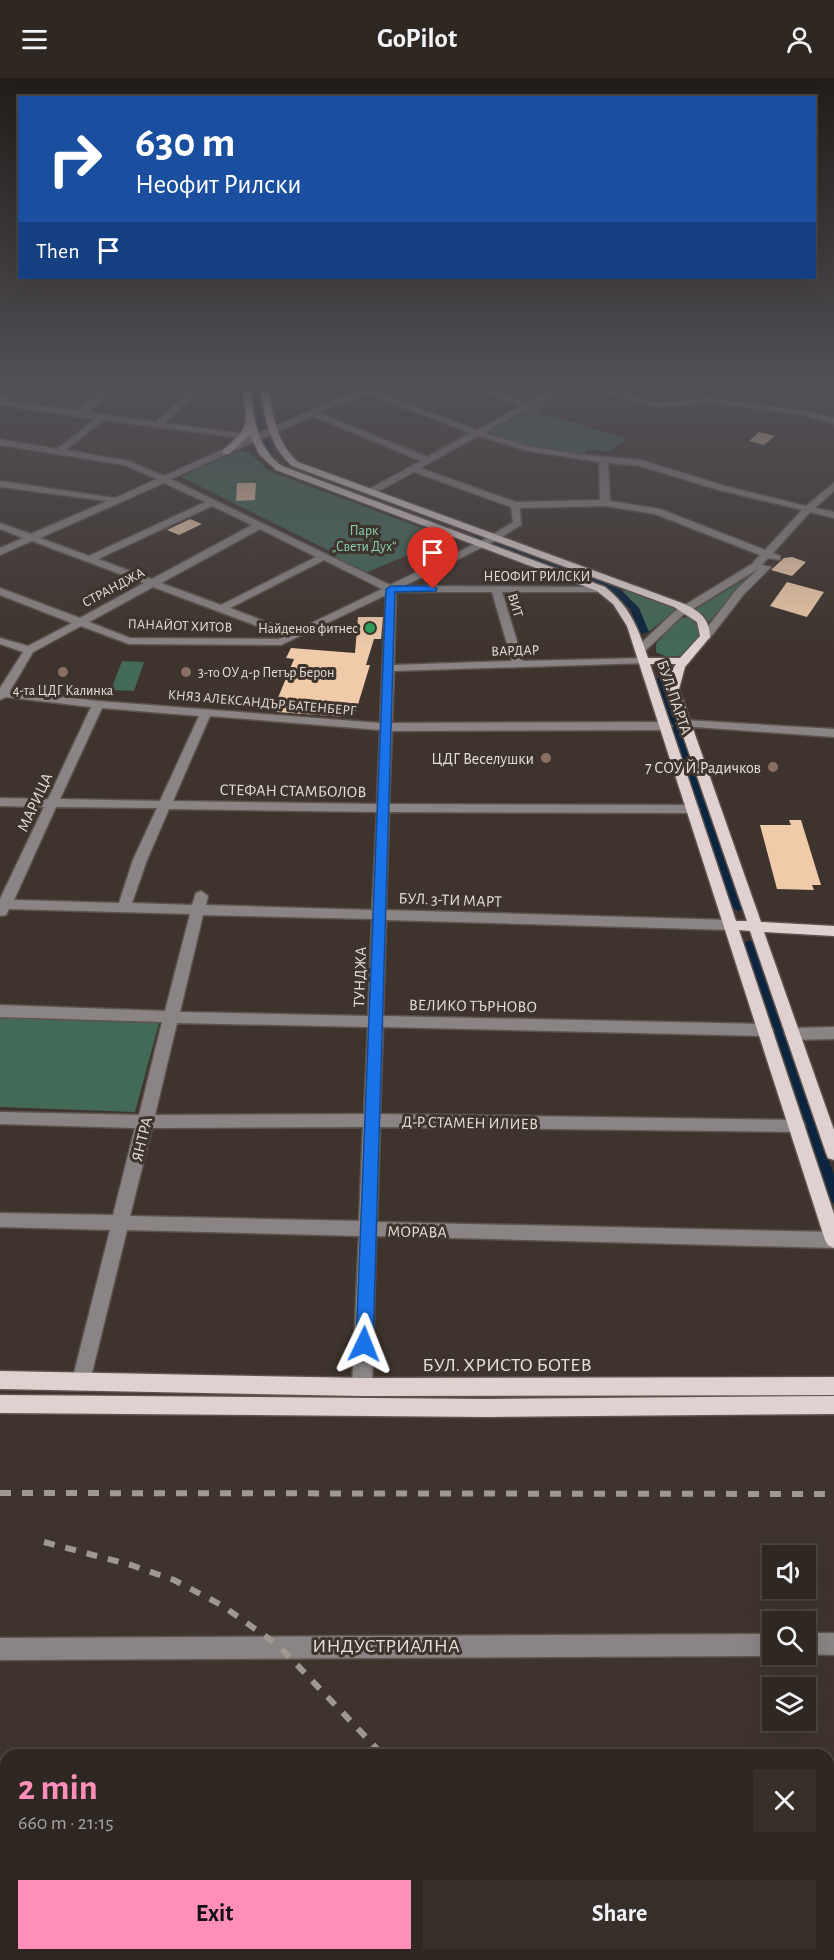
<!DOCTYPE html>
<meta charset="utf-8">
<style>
:root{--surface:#2f2722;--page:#372f2a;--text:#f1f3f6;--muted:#a7a5a5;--line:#4a4440;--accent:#ff8eba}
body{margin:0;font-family:"Alegreya Sans",sans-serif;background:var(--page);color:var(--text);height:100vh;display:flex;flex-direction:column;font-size:22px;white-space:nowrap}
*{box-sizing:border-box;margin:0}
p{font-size:20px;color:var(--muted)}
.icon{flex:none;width:33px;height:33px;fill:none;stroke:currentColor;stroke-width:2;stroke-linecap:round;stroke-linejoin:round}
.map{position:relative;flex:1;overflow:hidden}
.sheet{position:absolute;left:0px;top:1671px;width:834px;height:212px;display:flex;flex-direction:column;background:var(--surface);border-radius:18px 18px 0 0;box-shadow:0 6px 24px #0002,0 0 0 2px var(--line)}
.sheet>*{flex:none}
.banner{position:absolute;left:18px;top:18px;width:798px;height:183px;border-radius:0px;box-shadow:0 6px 24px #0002,0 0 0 2px var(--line);background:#1a4fa0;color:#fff;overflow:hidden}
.fabs{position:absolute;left:762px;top:1467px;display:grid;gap:12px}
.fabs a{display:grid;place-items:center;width:54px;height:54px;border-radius:0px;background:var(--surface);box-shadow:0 6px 24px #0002,0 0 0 2px var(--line);font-size:30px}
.pin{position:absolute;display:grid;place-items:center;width:51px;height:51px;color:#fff;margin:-62px -26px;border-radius:50% 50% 50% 0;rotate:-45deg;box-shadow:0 0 6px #0007}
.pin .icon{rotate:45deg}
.me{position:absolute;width:66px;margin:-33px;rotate:2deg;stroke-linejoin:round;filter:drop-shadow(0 0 4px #0008)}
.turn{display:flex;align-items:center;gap:21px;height:126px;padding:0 18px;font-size:27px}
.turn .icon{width:78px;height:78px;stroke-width:2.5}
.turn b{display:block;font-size:42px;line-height:51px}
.then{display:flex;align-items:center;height:57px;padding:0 18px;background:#0003;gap:12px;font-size:22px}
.round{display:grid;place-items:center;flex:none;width:63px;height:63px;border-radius:0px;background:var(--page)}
.summary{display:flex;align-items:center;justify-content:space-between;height:102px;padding:0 18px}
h1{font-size:36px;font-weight:700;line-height:45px;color:var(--accent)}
.action{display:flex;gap:12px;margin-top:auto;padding:12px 18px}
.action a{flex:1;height:69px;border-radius:0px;background:var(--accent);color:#111;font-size:24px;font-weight:700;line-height:69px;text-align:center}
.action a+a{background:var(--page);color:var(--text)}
header{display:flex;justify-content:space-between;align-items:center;height:78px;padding:0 18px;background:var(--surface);font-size:27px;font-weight:700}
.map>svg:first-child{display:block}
</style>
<header><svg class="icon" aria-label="menu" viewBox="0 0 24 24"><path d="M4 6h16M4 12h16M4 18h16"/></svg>GoPilot<svg class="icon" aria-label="person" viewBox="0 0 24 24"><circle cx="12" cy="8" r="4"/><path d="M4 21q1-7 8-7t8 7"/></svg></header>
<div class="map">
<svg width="834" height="1882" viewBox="0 0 834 1882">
<rect width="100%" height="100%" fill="#3f342d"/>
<path fill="#436957" d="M568 309 579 310 537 334 628 361 608 374 587 371 580 379 551 376 484 356Z
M242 373 249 374 269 393 449 460 365 495 335 479 334 475 181 399 231 375Z
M747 500 709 544 694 532Z
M625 512 679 530 647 555 636 527 623 514Z
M688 539 697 544C704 558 694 566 685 577L667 579 656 574V566L678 541Z
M122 583 144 584 134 613 111 612Z
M0 939 159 945 135 1034 0 1029Z"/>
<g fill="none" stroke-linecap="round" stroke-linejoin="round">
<path fill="#0b2540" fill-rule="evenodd" d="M249 309H256L264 353 257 351Z
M261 361H267L276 382 284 388 283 390C269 390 262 373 261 361Z
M470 458H476L620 511 639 530 649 554 641 556 630 531 614 515 470 462Z
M660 599 665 602 744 829 742 832 738 833 732 829 655 602Z
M749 862 755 866 834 1097V1125L829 1124 826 1119 743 866Z"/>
</g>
<path fill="#efcbaa" d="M759 354 775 358 764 367 749 363Z
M237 405H256L255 422 236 423Z
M190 441 202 446 179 457 167 452Z
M792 479 806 484 792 498 771 492 784 480Z
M787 504 824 514 807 539 770 528Z
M358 539H383L381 561H374L366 587H370L356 633 348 632 346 639 277 634 279 628 275 627 294 581 286 580 291 570 355 575Z
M789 742H801L821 807H812L814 812 777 811 760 747H791Z"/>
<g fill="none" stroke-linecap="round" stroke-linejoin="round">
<g stroke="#5d534c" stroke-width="3">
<path id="minor" d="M15 309H24L6 323 78 333C90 322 102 309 119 309L87 334 156 344 191 312 186 309H250L246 311 199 313 165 345 255 357 358 312 353 309H372V312L477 352 521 328 470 309H481L527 325 556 309H565L485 355 529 368 575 376 641 382 725 408 806 428 834 405V413L815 430 834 434V440L810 434 773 475 780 478V482L768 480 762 487 771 489 744 516 709 561H701L700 559 736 512 758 491 683 537 644 574H636V570L675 533 752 486 760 477 655 436 605 428 520 430 521 447 495 463 404 508 605 509 606 511 601 514H502L523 583 644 580 648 581V585L394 593 392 645 666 644 672 648 666 652 392 653 389 726 693 727 699 731 693 735 389 734 386 832 730 842 737 847 730 852 386 842 383 938 765 946 770 948 773 952 770 956 765 958 383 949 380 1036 797 1042 803 1043 805 1048 803 1053 797 1054 380 1049 377 1144 834 1154V1170L376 1158 372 1309 369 1315 362 1318 355 1315 352 1309 359 1158 127 1152 90 1303 88 1309 81 1312 74 1309 72 1303 110 1152 0 1149V1135L113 1137 135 1050 0 1046V1034L139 1037 162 944 0 939V927L165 933 190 836 9 831 6 837 0 838V821L44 729 0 728V720L48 721 91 629 6 619 0 622V610L23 574 0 566V560L28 568 72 545 0 517V510L80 540 144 505 32 463 0 477V470L23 460 0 451V445L31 456 107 423 0 409V403L115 420 157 401 124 387 0 367V361L57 371 95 341 0 327V320ZM365 315 470 355 427 379 319 335ZM313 338 421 383 369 411V415H375L414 394 511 429 513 444 489 459 390 507 171 401ZM104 342 246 361 164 398 129 383 66 372ZM478 358 528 373 599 384 600 422 516 424 420 390ZM608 385 640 388 719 412 802 432 765 472 660 431 610 423ZM164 405 205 424 89 478 40 460ZM212 428 252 447 152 501 98 481ZM260 451 316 479 221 527 161 505ZM324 482 382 511 293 554 230 530ZM153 509 284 558 279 561 130 560 89 544ZM396 514H492L512 583 394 587ZM386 517 380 645 98 623 10 613 33 574 81 548 129 566 281 567ZM102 630 199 638 160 723 60 721ZM210 638 380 652 377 726 173 723ZM56 729 157 730 133 782 119 825 14 822ZM169 731 377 734 372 832 206 827 208 818 201 813 196 815 192 827 132 825 147 782ZM203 837 372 841 368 938 180 934ZM177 945 368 949 364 1036 155 1037ZM363 1049 359 1143 130 1138 152 1050Z
M585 309H597L659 325 710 320 809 334 834 340V346L808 338 710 324 659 329Z
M685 642 834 651V659L681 648 679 646Z
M834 949V961L793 962 788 960 785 956 788 952 793 950Z
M806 1555H834V1577L805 1576Z
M772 1556V1576H776L772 1578 0 1582V1560Z"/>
</g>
<g stroke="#5d534c" stroke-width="3">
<path id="major" d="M242 309H250C254 340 256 369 282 388L605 509C630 529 638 549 648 580H680L700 558 697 544 674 529 292 388C269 368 264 337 260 309H268C273 336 276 365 298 384L682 525C698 532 710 540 710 559L685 589 679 611 761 844 834 848V858L764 854 834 1052V1082L828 1080 826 1075 750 853 739 852 834 1136V1170L828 1167 825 1162 627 548 613 526 597 513 276 392 259 376 250 357 229 376H223V372C253 347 246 345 242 309ZM650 586H676L670 596 667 611 747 843H736Z
M0 1293 362 1300 834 1299V1317L362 1318 0 1311Z
M0 1317 487 1321 834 1318V1336L487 1339 0 1335Z"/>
</g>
<use href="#minor" fill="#8b8484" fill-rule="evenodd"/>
<use href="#major" fill="#e0d1d0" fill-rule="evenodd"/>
<path stroke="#a09791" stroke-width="6" stroke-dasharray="11 11" stroke-linecap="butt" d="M0 1415 834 1416
M44 1464 131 1487 174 1502 223 1528 279 1568 383 1677
M574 1876 580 1882"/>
</g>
<linearGradient id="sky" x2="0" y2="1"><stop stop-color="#231d19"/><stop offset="0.54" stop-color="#525057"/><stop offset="1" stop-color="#525057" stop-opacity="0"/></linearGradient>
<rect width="834" height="572" fill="url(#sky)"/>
<path fill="#1a73e8" stroke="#114b97" stroke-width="1.5" d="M433 508 437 511 436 513 395 514 373 1266 370 1272 364 1274 358 1272 356 1266 386 511 391 508Z"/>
<circle fill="#2e9e5b" stroke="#3f342d" stroke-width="2" cx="370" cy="550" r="6"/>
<g fill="#8d6e63" stroke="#3f342d" stroke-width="2">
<circle cx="63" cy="594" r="6"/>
<circle cx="186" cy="594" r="6"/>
<circle cx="546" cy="680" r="6"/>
<circle cx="773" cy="689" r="6"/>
</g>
<g text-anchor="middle" stroke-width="6" stroke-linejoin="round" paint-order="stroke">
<g font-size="14" fill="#88d3b0" stroke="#3f342d">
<text x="364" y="457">Парк<tspan x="364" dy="16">„Свети Дух“</tspan></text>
</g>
<g font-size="14" fill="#e5ded9" stroke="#3f342d">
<text x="537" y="503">НЕОФИТ РИЛСКИ</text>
<text transform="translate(113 509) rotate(-28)" y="5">СТРАНДЖА</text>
<text transform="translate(516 527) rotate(73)" y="5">ВИТ</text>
<text transform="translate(180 547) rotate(2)" y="5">ПАНАЙОТ ХИТОВ</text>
<text transform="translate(515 572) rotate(-2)" y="5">ВАРДАР</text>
<text transform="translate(262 624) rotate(5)" y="5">КНЯЗ АЛЕКСАНДЪР БАТЕНБЕРГ</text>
</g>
<g font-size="14" fill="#e5ded9" stroke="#3f342d" text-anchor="end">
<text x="358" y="555">Найденов фитнес</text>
<text x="198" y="599" text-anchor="start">3-то ОУ д-р Петър Берон</text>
<text x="63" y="617" text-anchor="middle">4-та ЦДГ Калинка</text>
</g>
<g font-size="16" fill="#e5ded9" stroke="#3f342d">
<text transform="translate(675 619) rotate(71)" y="6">БУЛ. ПАРТА</text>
<text transform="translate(293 712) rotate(1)" y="6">СТЕФАН СТАМБОЛОВ</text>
<text transform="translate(34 724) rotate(-65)" y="6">МАРИЦА</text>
<text transform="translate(450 821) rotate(2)" y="6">БУЛ. 3-ТИ МАРТ</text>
<text transform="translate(359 899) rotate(-88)" y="6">ТУНДЖА</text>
<text transform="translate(473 927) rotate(1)" y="6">ВЕЛИКО ТЪРНОВО</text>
<text transform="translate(470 1044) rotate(1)" y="6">Д-Р СТАМЕН ИЛИЕВ</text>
<text transform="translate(141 1061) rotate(-76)" y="6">ЯНТРА</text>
<text transform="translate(417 1153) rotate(1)" y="6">МОРАВА</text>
</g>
<g font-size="16" fill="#e5ded9" stroke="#3f342d" text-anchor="end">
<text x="534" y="686">ЦДГ Веселушки</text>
<text x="761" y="695">7 СОУ Й.Радичков</text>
</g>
<g font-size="20" fill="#e5ded9" stroke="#3f342d">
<text x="507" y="1293">БУЛ. ХРИСТО БОТЕВ</text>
<text x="386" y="1574">ИНДУСТРИАЛНА</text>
</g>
</g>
</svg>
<div class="fabs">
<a><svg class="icon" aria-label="sound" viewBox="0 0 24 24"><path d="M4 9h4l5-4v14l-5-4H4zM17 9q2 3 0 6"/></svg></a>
<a><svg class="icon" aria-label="search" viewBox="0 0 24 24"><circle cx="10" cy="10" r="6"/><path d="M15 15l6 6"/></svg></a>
<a><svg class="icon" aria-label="layers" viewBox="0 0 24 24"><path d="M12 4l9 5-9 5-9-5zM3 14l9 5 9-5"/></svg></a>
</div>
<div class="pin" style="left:433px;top:511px;background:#d93025"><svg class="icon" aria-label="arrive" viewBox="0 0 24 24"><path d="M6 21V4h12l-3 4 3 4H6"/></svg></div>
<svg class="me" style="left:364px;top:1266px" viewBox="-20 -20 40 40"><path d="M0-17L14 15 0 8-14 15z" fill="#1a73e8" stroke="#fff" stroke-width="4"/></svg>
<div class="banner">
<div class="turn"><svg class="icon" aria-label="right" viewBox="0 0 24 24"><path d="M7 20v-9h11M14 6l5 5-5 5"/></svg><div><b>630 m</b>Неофит Рилски</div></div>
<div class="then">Then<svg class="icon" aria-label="arrive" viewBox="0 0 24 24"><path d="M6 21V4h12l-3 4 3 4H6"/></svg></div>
</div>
<section class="sheet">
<div class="summary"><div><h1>2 min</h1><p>660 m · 21:15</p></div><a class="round"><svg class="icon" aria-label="close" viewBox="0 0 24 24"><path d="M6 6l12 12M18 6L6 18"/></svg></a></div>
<div class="action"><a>Exit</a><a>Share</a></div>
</section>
</div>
